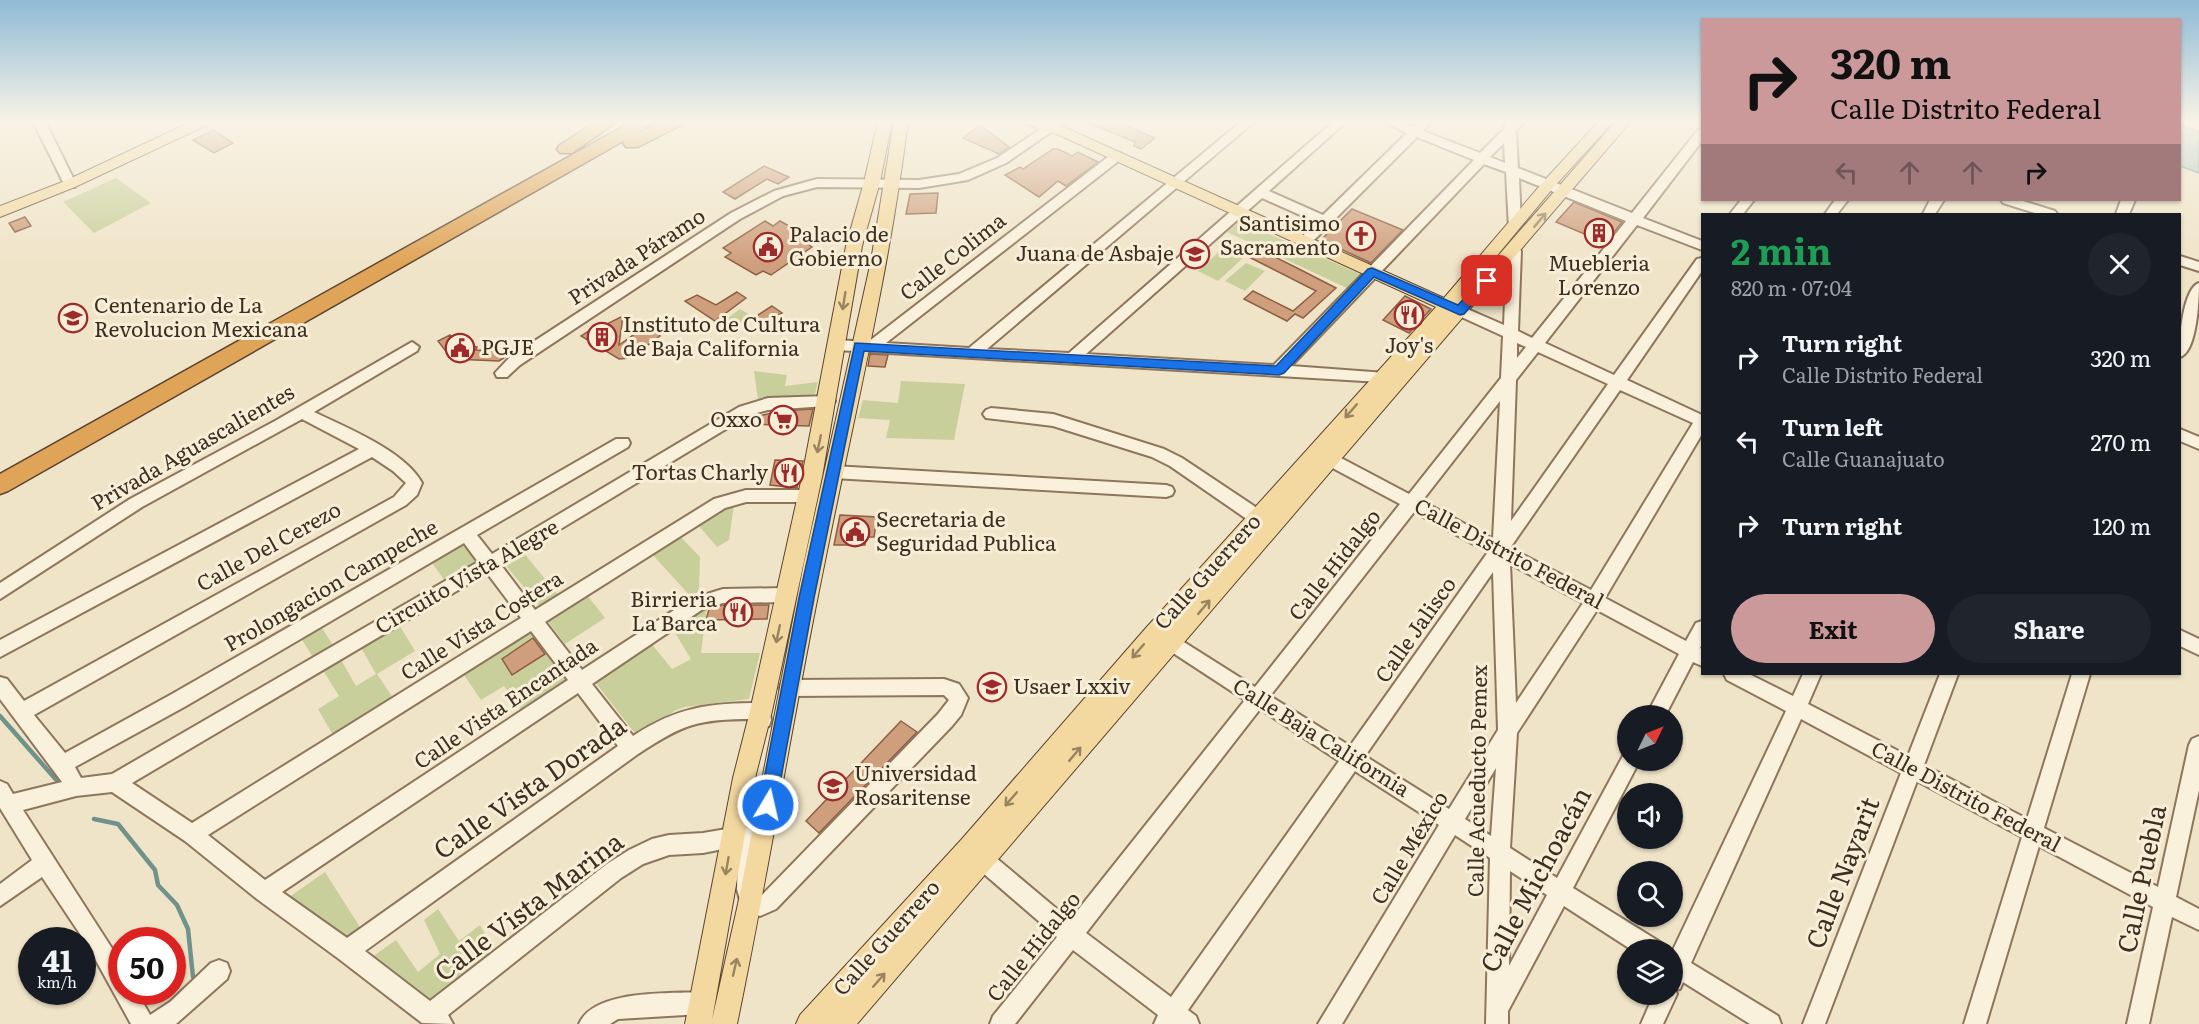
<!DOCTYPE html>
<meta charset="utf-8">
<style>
:root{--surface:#171b24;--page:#20242c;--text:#f1f3f6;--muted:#9ea1a6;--accent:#cc999b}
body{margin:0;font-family:Literata,serif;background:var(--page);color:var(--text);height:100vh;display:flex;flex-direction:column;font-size:22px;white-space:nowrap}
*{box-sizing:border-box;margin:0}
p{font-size:20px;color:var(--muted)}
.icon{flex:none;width:33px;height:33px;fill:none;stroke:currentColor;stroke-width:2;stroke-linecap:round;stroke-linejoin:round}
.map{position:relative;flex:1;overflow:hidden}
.side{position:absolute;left:1701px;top:213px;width:480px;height:462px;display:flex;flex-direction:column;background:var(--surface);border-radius:0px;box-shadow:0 2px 4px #0004}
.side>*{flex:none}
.banner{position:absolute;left:1701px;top:18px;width:480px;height:183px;border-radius:0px;box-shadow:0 2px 4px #0004;background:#cc999b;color:#111;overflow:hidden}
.needle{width:39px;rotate:47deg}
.buttons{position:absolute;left:1617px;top:705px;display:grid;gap:12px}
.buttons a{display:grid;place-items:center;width:66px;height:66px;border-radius:50%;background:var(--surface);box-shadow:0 2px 4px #0004;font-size:30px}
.speed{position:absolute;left:18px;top:927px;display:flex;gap:12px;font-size:30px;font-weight:700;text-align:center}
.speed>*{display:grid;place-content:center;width:78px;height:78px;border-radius:50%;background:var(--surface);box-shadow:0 2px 4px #0004;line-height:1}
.speed small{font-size:15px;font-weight:400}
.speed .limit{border:9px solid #d22;background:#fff;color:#111}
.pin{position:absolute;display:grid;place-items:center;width:51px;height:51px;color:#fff;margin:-26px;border-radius:12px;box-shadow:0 3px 9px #0006}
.me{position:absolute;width:66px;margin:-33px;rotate:9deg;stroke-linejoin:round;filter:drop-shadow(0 0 4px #0008)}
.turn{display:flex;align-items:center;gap:21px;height:126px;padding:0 30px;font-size:27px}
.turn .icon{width:78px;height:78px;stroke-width:2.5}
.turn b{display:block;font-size:42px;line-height:51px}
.lanes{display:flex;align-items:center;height:57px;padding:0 30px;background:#0003;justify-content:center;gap:30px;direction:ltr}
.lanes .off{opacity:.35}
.round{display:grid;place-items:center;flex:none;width:63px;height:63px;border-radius:32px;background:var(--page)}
.summary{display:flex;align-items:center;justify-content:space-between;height:102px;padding:0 30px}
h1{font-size:36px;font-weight:700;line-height:45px;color:#1e9e55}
.cta{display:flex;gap:12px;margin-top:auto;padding:12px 30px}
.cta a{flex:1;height:69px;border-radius:36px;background:var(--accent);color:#111;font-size:24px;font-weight:700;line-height:69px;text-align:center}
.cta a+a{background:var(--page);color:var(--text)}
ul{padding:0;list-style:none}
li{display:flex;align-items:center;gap:18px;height:84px;padding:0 30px}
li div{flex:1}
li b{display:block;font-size:22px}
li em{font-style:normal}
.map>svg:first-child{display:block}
</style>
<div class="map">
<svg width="2199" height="1024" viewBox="0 0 2199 1024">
<rect width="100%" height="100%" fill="#f0e4c8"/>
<path fill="#c9cf9b" d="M116 178 151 203 94 233 63 202Z
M1240 221 1362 275 1349 289 1227 232Z
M1223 248 1243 258 1218 281 1198 271Z
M1246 263 1265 271 1245 291 1225 281Z
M740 309 752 316 729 333 717 326Z
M754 371 787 375 785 386 818 382 815 394 758 400Z
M901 381 965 384 954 440 886 438 890 420 858 418 863 400 898 403Z
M734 505 729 540 717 547 698 525Z
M680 536 700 557 699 591 691 597 652 554Z
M467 540 484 562 447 584 430 560Z
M523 552 559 596 540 607 504 563Z
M587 595 605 618 565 644 547 620Z
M707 606 701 653H760L749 699 685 707 676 710 637 736 595 682 651 643 672 669 691 659 672 628Z
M319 623 334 647 314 659 299 635Z
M398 623 415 651 377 674 394 699 333 735 318 709 339 696 322 669 340 658 356 686 376 674 360 646Z
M532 627 538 635 502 658 512 675 550 650 570 676 521 710 504 686 481 700 462 672Z
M325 872 365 935 346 947 282 902Z
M438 909 459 941 480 925 497 955 431 1004 369 959 396 940 418 972 440 954 424 920Z"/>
<path fill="#a9c4bc" stroke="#6f938a" stroke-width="1.5" d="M2180 126 2199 131V173L2180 166Z"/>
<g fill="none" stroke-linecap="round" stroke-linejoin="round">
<path stroke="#6f938a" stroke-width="4.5" d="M0 716 59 783
M94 819 118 824 155 870 158 885 177 905 188 929 193 977"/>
</g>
<path fill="#cf9f7d" stroke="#8d5f41" stroke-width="1.5" d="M1084 121H1115L1155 138 1141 149 1134 146 1135 142Z
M980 125 1009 147 999 154 963 138Z
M213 130 233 143 214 153 193 140Z
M1053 149H1058L1072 156 1078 152 1098 162 1066 186 1058 181 1039 197 1005 175 1020 167 1023 169Z
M764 166 789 177 778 184 767 179 735 199 723 192Z
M938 193 936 213 906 214 910 194Z
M1574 202 1622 222 1606 243 1556 222Z
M1352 209 1403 230 1371 263 1321 240Z
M25 217 31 226 15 232 9 223Z
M765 221 773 226 780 221 811 238 805 242 812 247 771 275 763 271 756 275 725 257 731 253 723 248Z
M1259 249 1299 269 1336 288 1303 318 1295 314 1287 321 1244 299 1253 291 1293 311 1316 291 1249 257Z
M737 292 746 298 715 321 685 301 697 295 716 305Z
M1405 296 1431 309 1409 333 1383 320Z
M772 306 782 313 764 324 755 317Z
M623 316 619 345 649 324 659 330 660 336 630 358 619 359 581 336 601 323 605 325Z
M450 335 458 345 463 343 466 346 477 347 476 350 497 351 499 348 518 349 499 361 452 359 438 341Z
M870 354 888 355 885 367 868 366Z
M813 409 809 426 751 424 749 418 781 411Z
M775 460 803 461 797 488 770 485Z
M840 515 877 517 874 537H866L865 545H834Z
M723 605H769L767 619 706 620 709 609Z
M533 638 545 654 512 675 502 659Z
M901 721 917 732 819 833 806 821Z"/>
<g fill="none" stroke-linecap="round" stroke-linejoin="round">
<g stroke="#8d765c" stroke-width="4">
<path id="minor" d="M33 121H45L76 184 75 187H65L64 184Z
M1053 121H1067L1006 163 968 180 919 188 817 187 783 196 740 219 520 365 507 377H497L495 373 510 357 731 213 774 191 817 179 919 180 959 174 997 158Z
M1242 121H1255L987 349 1069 353 1334 121H1347L1269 191 1323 215 1407 133 1382 121H1398L1413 127 1419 121H1432L1423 131 1480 153 1504 129 1506 122 1525 121 1516 131 1518 168 1632 213 1698 130 1702 129V141L1643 218 1702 241V250L1637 225 1545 343 1614 375 1697 259 1702 258V271L1627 380 1702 415V434L1605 598 1686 641 1696 623 1702 621V644L1700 648 1702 649V666L1693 662 1665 716H1646L1679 654 1597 610 1517 733 1510 848 1557 878 1624 754 1628 753V760H1640L1573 888 1660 942 1662 950H1632L1564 906 1508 1011V1024H1486L1490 858 1455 835 1342 1024H1318L1439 825 1355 771 1188 1010 1196 1016 1199 1024H1154L1158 1015 1073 950 1015 1024H990L993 1016 1057 937 969 861 966 854 969 847 976 844 983 847 1070 920 1245 700 1167 649 1164 644 1167 639 1173 636 1179 639 1255 687 1400 504 1312 457 1310 453 1312 449H1324L1409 494 1501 378 1503 336 1455 314 1453 311 1455 308H1465L1504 325 1507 251 1509 248H1519L1521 251 1518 331 1532 338 1626 221 1519 178 1521 225 1519 228H1509L1506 172 1484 164 1291 366 1386 373 1389 377 1386 381 1381 382 837 350 830 345 837 340 868 342 1113 153H1121L1123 156 1121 159 886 343 969 348ZM1417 137 1474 160 1274 365 1086 354 1262 198 1316 222 1298 241 1300 244H1310ZM1504 143 1505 163 1490 157ZM1517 343 1526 347 1517 358ZM1538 352 1608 384 1511 521 1516 380ZM1620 390 1693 423 1591 590 1510 548ZM1500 401 1493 539 1422 501ZM1414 512 1488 552 1350 746 1270 696ZM1510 564 1583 603 1516 703ZM1493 572 1498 730 1449 809 1365 756ZM1260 709 1339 761 1171 997 1086 933ZM1496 768 1491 836 1465 819ZM1510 871 1547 895 1509 966Z
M1741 200H1754L1743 214H1730Z
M1835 200H1848L1837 214H1825Z
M1930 200H1944L1935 214H1923Z
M2001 200H2020L2055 211 2057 214H2038L2003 203Z
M2121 200H2135L2129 214H2116Z
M2180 256 2199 262V271L2180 265Z
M2199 283C2199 299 2197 352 2180 357 2178 343 2183 288 2199 283Z
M412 342 419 347 417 351 314 412C347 428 405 451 422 483L417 495 406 505 34 715 65 753 172 694 616 439H628L630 443 628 447 477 535 492 554 739 407 768 398 827 396 832 397 835 401 832 405 827 406 768 410 749 415 501 565 535 610 714 499 746 490H808L814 492 816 496 814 500 808 502H746L725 508 545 622 582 670 691 599 723 589 786 588 792 590 795 595 792 600 786 602 723 603 703 609 592 684 633 736C677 707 709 703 761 703L768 705 771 720 769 726 762 728 755 726 753 719C698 719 683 724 638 754L365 951 430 1001 607 864 629 850 652 839 669 835 703 833 744 826C766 834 758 869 757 889L759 896 762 895 938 714 949 700 944 695 789 696 782 694 780 688 782 682 789 680 944 679 959 684 968 698 961 715 952 726 776 909 760 916 743 911 737 889 738 846 703 853 669 855 643 864 621 878 448 1015 453 1024 422 1023 339 959 257 899 185 841 112 792 76 796 23 810 122 964V992H137L150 1015 170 1002 211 963 219 960 227 963 230 971 227 979 176 1024H131L88 946 42 877 0 906V884L32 860 0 808V781L7 784 13 794 62 782 0 699V677L7 679 24 701 394 497 406 483 393 471 372 457 0 657V640L359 449 302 419 142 507 0 599V583L130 499 275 421ZM464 543 478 562 112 774 81 778 75 767 186 706ZM487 573 521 618 192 823 132 783ZM531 631 568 680 265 880 208 835ZM578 693 618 746 347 938 282 892Z
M991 408 1053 414 1164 449 1182 458 1263 512 1265 517 1263 522 1257 523 1251 522 1170 466 1152 457 1053 426 986 418 983 414 986 410Z
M2180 429 2199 437V449L2180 441Z
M833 466 1166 485 1172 487 1174 491 1172 495 1166 497 833 478 827 476 825 472 827 468Z
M2180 630 2199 639V655L2180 646Z
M1724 674H1749L1793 696 1803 674H1821L1808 704 1908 756 1940 674H1958L1924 765 2027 819 2072 674H2090L2044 828 2158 887 2189 745 2192 739 2199 736V790L2176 897 2199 909V930L2172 917 2149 1024H2127L2153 907 2039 846 1986 1024H1964L2022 837 1917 781 1825 1024H1803L1901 773 1801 719 1691 963 1778 1016 1781 1024H1750L1683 982 1680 989 1675 990 1677 994 1663 1024H1641L1654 994H1672V952L1786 711 1727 680Z
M702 992 710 995 713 1003 710 1011 702 1014 618 1019 610 1024H579C594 989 669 994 702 992Z"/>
</g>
<g stroke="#5b4430" stroke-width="2">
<path id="major" d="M193 121H211L209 124 75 187 0 217V206L65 181Z
M878 121H892L880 182 862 246 822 477 772 711 755 778 712 1020 738 904 804 563 871 261 894 121H908C890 269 854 415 825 561 793 715 769 870 737 1024H685L733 778 750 711 802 477 846 246 864 182Z
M1023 121H1042L1068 129 1444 298 1543 182 1599 121H1614L1553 188 1476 281 1616 121H1631L857 1024H796L800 1015 961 840 1145 629 1436 307 1059 135 1025 124Z"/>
</g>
<g stroke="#5b4430" stroke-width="3">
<path id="highway" d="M597 121H618L572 153H560L557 149 560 145Z
M633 121H655L638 133 662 121H684L681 125 638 147H626L623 143 625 140 8 491 0 494V474Z"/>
</g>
<use href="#minor" fill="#faf1dc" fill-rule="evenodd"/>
<use href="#major" fill="#f3d9a0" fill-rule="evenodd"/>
<use href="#highway" fill="#e0a458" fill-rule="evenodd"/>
</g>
<defs><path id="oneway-shaft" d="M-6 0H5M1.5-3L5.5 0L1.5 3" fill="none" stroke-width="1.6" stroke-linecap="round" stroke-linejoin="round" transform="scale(1.5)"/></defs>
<g stroke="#988460">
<use href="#oneway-shaft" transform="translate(1540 220) rotate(-50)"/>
<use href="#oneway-shaft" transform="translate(844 301) rotate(99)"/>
<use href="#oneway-shaft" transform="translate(1351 411) rotate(131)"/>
<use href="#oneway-shaft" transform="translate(819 444) rotate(102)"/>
<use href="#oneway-shaft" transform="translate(1204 607) rotate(-50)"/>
<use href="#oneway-shaft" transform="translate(778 634) rotate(102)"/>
<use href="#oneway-shaft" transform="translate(1138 651) rotate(131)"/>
<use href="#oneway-shaft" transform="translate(1075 754) rotate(-50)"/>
<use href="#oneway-shaft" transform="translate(1011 799) rotate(131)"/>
<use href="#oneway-shaft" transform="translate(727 866) rotate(100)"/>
<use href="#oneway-shaft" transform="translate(735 967) rotate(-77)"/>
<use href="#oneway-shaft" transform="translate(879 980) rotate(-49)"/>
</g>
<linearGradient id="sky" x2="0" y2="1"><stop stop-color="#8fbad6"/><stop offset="0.46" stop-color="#f8f3e6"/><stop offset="1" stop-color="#f8f3e6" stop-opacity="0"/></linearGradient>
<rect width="2199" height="264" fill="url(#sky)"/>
<path fill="#1a73e8" stroke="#114b97" stroke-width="1.5" d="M1372 268 1458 305 1483 278 1487 277 1493 281 1464 314 1460 315 1374 277 1284 373 1279 375 864 351 814 598 776 805 773 810 768 813 762 810 759 805 799 598 855 343 1276 366 1368 269Z"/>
<defs>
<g id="building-ring" transform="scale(1.5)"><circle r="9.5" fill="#f7eed8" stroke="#9e2a2b" stroke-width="1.5"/><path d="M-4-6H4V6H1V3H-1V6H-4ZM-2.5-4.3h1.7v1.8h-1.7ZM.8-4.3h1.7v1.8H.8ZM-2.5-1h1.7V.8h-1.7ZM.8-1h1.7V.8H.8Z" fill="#9e2a2b"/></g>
<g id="church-ring" transform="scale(1.5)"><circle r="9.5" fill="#f7eed8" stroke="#9e2a2b" stroke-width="1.5"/><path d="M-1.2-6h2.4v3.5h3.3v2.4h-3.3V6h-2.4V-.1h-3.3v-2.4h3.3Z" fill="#9e2a2b"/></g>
<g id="civic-ring" transform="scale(1.5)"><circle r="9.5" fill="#f7eed8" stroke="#9e2a2b" stroke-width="1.5"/><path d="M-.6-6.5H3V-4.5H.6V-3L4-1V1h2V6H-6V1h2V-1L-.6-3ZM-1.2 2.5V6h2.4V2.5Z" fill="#9e2a2b"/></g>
<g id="school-ring" transform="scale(1.5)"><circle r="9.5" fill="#f7eed8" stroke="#9e2a2b" stroke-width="1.5"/><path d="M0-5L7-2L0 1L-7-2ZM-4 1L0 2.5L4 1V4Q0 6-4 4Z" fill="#9e2a2b"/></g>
<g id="restaurant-ring" transform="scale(1.5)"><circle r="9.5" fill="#f7eed8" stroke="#9e2a2b" stroke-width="1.5"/><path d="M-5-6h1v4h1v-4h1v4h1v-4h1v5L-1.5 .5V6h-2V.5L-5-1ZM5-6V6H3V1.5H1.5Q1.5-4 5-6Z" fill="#9e2a2b"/></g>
<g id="supermarket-ring" transform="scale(1.5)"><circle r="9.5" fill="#f7eed8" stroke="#9e2a2b" stroke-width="1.5"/><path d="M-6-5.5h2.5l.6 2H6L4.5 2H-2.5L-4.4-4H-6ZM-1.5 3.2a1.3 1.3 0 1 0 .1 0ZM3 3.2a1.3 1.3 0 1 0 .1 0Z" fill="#9e2a2b"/></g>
<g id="university-ring" transform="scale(1.5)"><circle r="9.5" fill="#f7eed8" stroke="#9e2a2b" stroke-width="1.5"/><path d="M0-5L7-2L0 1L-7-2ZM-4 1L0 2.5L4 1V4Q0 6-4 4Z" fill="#9e2a2b"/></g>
</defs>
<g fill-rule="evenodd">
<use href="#building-ring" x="1599" y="233"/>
<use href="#church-ring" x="1361" y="236"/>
<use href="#civic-ring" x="768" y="247"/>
<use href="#school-ring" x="1195" y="254"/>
<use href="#restaurant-ring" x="1409" y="315"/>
<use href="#school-ring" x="73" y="318"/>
<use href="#building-ring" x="602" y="337"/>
<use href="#civic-ring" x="460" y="348"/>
<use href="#supermarket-ring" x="783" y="420"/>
<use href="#restaurant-ring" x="789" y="473"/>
<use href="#civic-ring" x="855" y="532"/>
<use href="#restaurant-ring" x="738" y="612"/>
<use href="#school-ring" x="992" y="687"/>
<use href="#university-ring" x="833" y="786"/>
</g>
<g text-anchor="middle" stroke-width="6" stroke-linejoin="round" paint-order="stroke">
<g font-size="21" fill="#3d2e20" stroke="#f7eed8" text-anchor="start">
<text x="1340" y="231" text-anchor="end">Santisimo<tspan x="1340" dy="24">Sacramento</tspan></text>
<text x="789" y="242">Palacio de<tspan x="789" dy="24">Gobierno</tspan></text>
<text x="1174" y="261" text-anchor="end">Juana de Asbaje</text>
<text x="1599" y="271" text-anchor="middle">Muebleria<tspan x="1599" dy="24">Lorenzo</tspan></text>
<text x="94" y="313">Centenario de La<tspan x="94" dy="24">Revolucion Mexicana</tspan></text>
<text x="623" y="332">Instituto de Cultura<tspan x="623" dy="24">de Baja California</tspan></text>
<text x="1409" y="353" text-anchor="middle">Joy's</text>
<text x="481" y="355">PGJE</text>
<text x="762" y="427" text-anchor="end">Oxxo</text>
<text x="768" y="480" text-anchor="end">Tortas Charly</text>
<text x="876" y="527">Secretaria de<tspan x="876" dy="24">Seguridad Publica</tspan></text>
<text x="717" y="607" text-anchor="end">Birrieria<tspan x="717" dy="24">La Barca</tspan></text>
<text x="1013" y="694">Usaer Lxxiv</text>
<text x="854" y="781">Universidad<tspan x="854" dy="24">Rosaritense</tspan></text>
</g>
<g font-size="21" fill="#3d2e20" stroke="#f7eed8">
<text transform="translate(637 257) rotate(-33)" y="7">Privada Páramo</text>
<text transform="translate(953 257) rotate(-38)" y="7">Calle Colima</text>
<text transform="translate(193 448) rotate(-30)" y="7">Privada Aguascalientes</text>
<text transform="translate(269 547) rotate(-29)" y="7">Calle Del Cerezo</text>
<text transform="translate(1509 554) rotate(28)" y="7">Calle Distrito Federal</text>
<text transform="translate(1335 565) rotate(-52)" y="7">Calle Hidalgo</text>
<text transform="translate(1208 572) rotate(-48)" y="7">Calle Guerrero</text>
<text transform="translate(467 577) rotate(-30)" y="7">Circuito Vista Alegre</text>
<text transform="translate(331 586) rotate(-30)" y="7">Prolongacion Campeche</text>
<text transform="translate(482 626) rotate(-32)" y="7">Calle Vista Costera</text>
<text transform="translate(1416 630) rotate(-55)" y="7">Calle Jalisco</text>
<text transform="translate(506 704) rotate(-34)" y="7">Calle Vista Encantada</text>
<text transform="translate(1321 738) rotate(32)" y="7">Calle Baja California</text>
<text transform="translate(1478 781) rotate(-89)" y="7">Calle Acueducto Pemex</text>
<text transform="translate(1966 797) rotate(28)" y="7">Calle Distrito Federal</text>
<text transform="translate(1410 848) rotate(-59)" y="7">Calle México</text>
<text transform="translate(887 938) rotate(-48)" y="7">Calle Guerrero</text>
<text transform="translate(1034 947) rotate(-51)" y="7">Calle Hidalgo</text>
</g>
<g font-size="26" fill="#3d2e20" stroke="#f7eed8">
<text transform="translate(530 788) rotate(-35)" y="9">Calle Vista Dorada</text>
<text transform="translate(1843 873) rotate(-69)" y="9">Calle Nayarit</text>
<text transform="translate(2142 879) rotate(-78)" y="9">Calle Puebla</text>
<text transform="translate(1536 880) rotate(-62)" y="9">Calle Michoacán</text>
<text transform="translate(529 907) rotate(-37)" y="9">Calle Vista Marina</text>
</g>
</g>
</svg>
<div class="buttons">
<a><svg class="needle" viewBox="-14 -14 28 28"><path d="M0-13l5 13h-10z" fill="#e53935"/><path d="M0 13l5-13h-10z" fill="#9ea1a6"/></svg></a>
<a><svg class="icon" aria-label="sound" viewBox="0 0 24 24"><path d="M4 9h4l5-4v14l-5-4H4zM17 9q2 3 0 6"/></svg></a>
<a><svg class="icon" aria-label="search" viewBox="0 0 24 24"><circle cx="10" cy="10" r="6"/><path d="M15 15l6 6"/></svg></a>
<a><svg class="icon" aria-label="layers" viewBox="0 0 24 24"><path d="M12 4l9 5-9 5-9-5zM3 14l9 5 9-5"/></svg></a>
</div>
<div class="speed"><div>41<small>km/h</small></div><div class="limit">50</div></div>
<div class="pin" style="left:1487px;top:281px;background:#d93025"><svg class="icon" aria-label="arrive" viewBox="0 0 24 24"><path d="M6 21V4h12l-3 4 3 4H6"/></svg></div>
<svg class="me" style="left:768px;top:805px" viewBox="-20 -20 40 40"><circle r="17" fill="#1a73e8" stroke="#fff" stroke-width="3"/><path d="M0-11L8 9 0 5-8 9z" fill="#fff"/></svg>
<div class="banner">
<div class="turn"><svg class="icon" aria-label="right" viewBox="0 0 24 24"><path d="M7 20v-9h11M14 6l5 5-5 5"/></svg><div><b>320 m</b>Calle Distrito Federal</div></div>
<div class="lanes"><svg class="icon off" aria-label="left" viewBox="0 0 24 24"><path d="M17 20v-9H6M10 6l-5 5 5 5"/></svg><svg class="icon off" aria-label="ahead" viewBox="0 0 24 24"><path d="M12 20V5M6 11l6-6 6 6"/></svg><svg class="icon off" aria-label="ahead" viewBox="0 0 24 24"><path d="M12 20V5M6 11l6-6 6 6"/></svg><svg class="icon" aria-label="right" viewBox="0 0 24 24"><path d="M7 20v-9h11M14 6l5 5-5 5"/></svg></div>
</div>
<section class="side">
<div class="summary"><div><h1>2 min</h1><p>820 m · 07:04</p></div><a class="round"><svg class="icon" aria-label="close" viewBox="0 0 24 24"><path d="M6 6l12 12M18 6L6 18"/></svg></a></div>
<ul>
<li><svg class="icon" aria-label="right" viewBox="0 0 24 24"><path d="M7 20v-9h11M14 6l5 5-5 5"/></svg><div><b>Turn right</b><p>Calle Distrito Federal</p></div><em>320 m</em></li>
<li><svg class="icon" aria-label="left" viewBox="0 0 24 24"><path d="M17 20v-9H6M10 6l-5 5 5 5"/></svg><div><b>Turn left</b><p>Calle Guanajuato</p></div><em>270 m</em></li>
<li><svg class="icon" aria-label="right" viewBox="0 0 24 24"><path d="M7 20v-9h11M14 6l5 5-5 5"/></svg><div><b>Turn right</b></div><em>120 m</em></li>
</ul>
<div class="cta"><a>Exit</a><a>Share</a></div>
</section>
</div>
